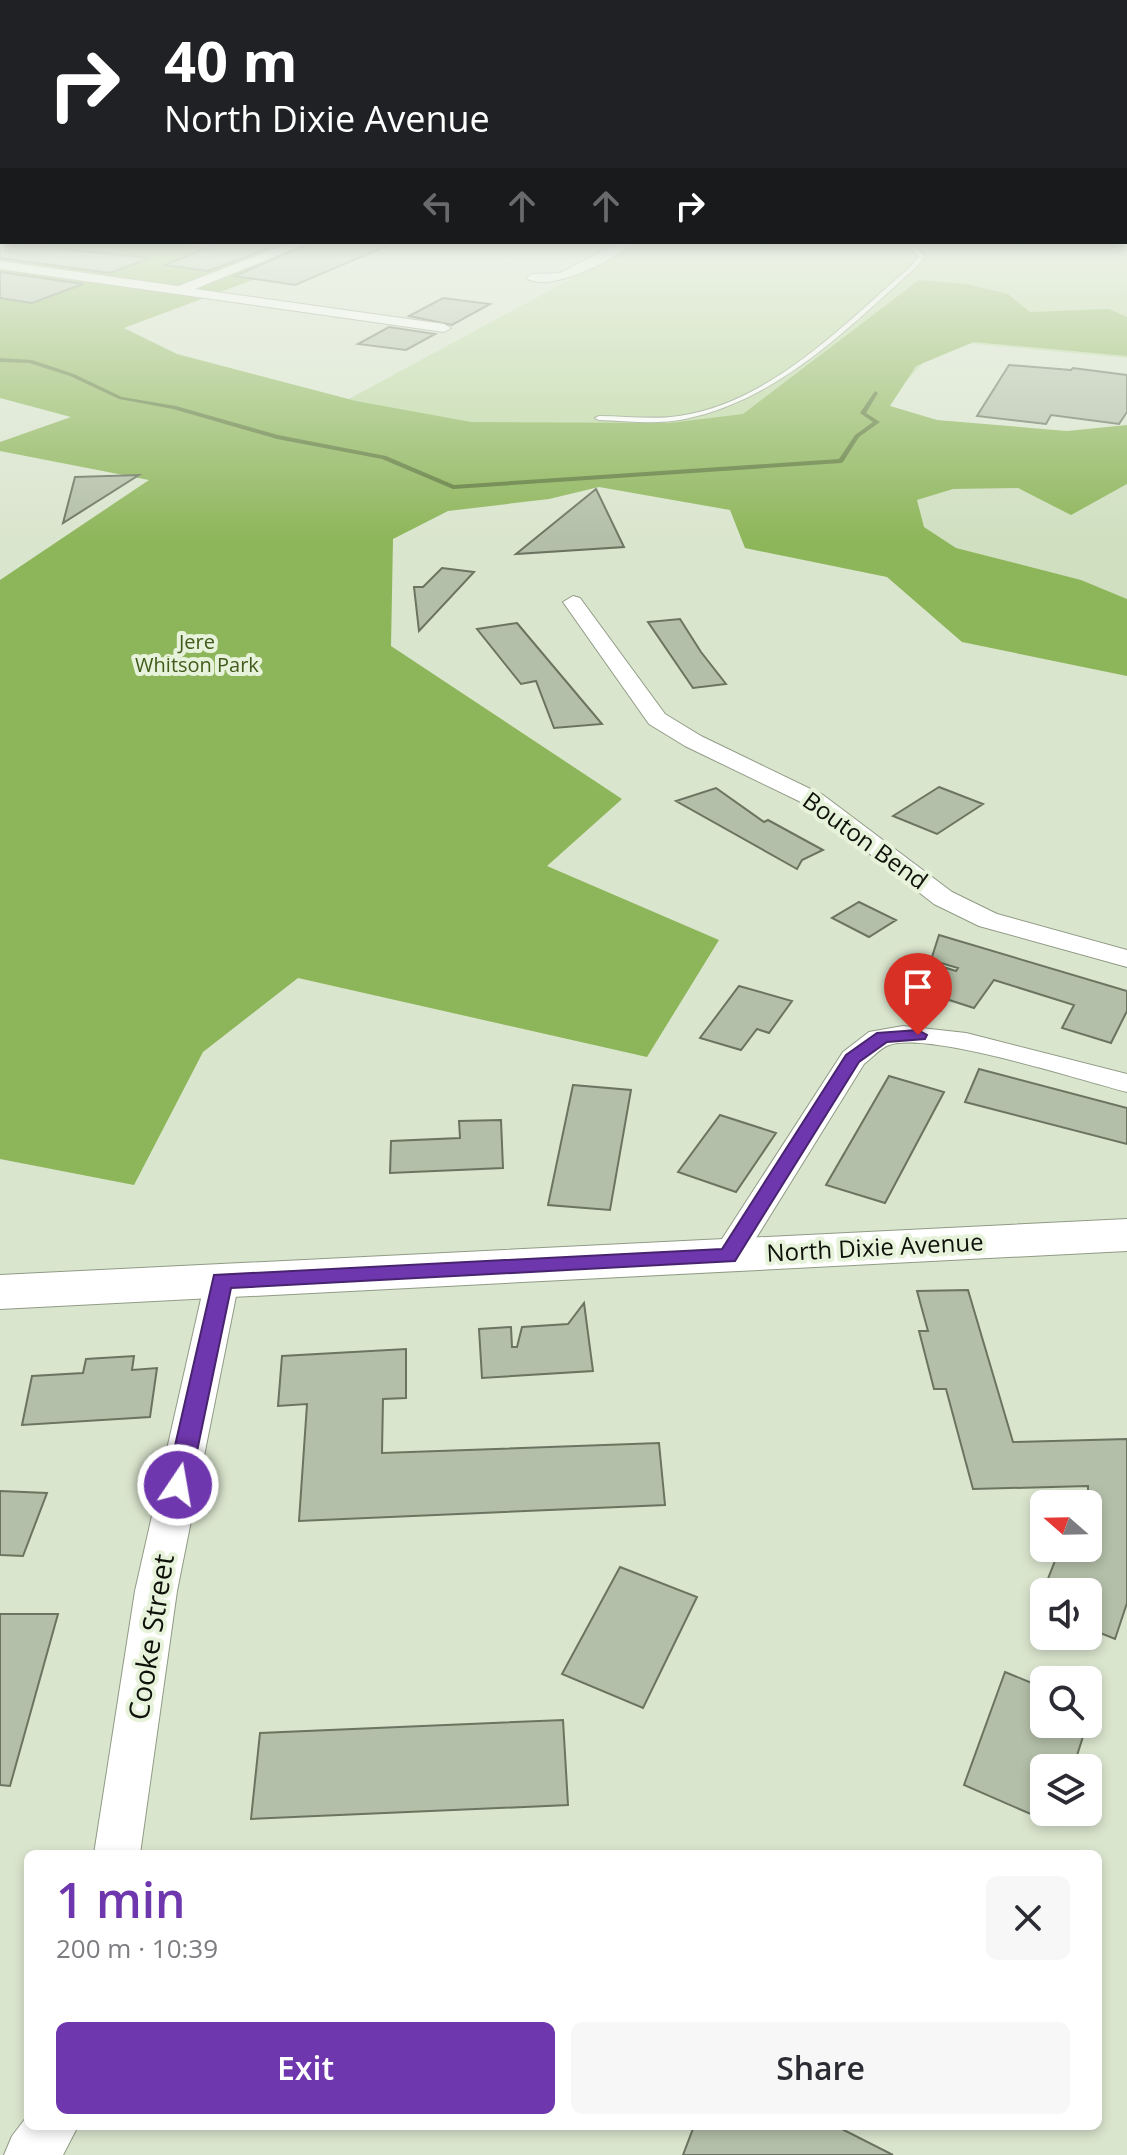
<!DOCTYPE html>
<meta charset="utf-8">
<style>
:root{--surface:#fff;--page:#f7f7f7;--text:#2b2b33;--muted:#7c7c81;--accent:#6f37ad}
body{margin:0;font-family:"Open Sans",sans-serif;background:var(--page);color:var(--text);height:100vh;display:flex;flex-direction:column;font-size:30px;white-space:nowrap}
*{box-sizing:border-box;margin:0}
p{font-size:26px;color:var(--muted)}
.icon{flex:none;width:44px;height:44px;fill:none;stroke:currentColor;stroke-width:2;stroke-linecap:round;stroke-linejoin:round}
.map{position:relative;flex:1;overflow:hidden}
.side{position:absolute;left:24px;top:1850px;width:1078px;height:280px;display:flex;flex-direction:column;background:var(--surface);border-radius:12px;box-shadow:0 4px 12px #0003}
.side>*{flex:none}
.guide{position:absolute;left:0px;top:0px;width:1128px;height:244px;box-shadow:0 4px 12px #0003;background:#202124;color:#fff;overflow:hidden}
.needle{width:52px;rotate:290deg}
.controls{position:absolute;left:1030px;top:1490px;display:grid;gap:16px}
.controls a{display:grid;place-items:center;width:72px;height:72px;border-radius:12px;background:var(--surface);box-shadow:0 4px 12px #0003;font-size:40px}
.pin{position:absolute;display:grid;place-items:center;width:68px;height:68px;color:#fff;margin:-82px -34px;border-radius:50% 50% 50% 0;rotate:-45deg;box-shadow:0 0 8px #0007}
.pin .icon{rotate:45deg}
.me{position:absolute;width:88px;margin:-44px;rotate:12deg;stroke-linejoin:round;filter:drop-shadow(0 0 6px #0008)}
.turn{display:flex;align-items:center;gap:28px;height:168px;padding:0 32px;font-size:36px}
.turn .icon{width:104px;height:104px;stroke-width:2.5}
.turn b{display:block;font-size:56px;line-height:68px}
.lanes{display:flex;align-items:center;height:76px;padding:0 32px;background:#0003;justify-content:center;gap:40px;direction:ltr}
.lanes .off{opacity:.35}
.round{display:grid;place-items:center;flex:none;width:84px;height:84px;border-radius:12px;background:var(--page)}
.summary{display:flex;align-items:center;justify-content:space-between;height:136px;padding:0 32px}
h1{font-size:48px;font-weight:600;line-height:60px;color:var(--accent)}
.cta{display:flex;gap:16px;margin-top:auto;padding:16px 32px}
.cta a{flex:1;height:92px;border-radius:12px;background:var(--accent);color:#fff;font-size:32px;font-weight:600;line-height:92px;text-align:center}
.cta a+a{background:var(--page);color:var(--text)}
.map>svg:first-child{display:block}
</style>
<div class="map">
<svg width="1127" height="2155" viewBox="0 0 1127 2155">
<rect width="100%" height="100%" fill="#dae5ce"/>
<path fill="#d0dfc0" d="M1127 484V599L1081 580 956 548 924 527 916 500 953 489 1018 488 1071 514Z"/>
<path fill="#bed8a2" d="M1127 239V358L943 341 880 410 602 484 0 588 639 242H1126Z"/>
<path fill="#8db559" d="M0 239 2 242H165L304 261 124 328 177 354 356 401 471 422 669 423 743 414 919 280 966 284 1008 294 1030 312 1109 309 1127 317V356L974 342 916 366 890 406 937 420 1067 431 1127 425V484L1071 515 1018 488 953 489 917 500 924 527 956 548 1081 580 1127 599V676L962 642 887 577 745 548 730 510 599 487 549 499 448 511 393 539 391 646 622 799 547 866 719 940 647 1057 298 978 203 1052 134 1185 0 1159V580L149 480 0 451V442L71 417 0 398Z"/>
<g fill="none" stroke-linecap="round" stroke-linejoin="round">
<path fill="#5d7a38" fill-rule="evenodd" d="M0 358 32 360 74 374 122 397 176 406 278 435 386 456 454 485 839 459 855 435 873 422 860 413 875 391 878 393 866 413 880 422 859 437 843 462 841 463 453 489 382 459 277 439 173 409 119 399 70 376 29 363 0 362Z"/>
</g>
<path fill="#b3bfa8" stroke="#6a7460" stroke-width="2" d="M223 242H285L208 271 165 265Z
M313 242H396L295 285 235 276Z
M0 243 150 258 110 273 0 258Z
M0 272 83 284 32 303 0 298Z
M443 298 490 304 452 325 409 316Z
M389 327 435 334 406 350 358 344Z
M1009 365 1071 370 1073 368 1127 375V412L1119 424 1051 415 1046 424 977 416Z
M139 475 63 523 75 477Z
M596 489 624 547 516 554Z
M442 568 474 572 419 631 414 587H423Z
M680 619 701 652 726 684 693 688 648 622Z
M517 623 527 635 602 724 554 728 536 681 521 684 477 629Z
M939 787 983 804 937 834 893 816Z
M716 788 764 822 768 820 823 850 802 860 797 869 676 801Z
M859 902 896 920 869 937 832 918Z
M939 935 1127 991V1011L1111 1043 1062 1028 1074 1005 994 980 974 1008 921 991 940 966 956 971 958 968 931 960Z
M739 986 792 1001 769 1033 757 1029 741 1050 700 1038Z
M979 1069 1127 1108V1144L965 1102Z
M889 1076 944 1092 885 1203 826 1185Z
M573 1085 631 1090 610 1210 548 1205Z
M720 1115 776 1133 736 1192 678 1172Z
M501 1120 503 1168 390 1173 391 1141 460 1138 459 1121Z
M968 1290 1013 1442 1127 1439V1603L1115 1639 1088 1628V1592H1044V1610L1037 1607 1060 1548H1088V1486L973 1489 946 1389H934L919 1331H928L917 1291Z
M584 1303 593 1371 482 1378 479 1329 511 1327 512 1347H517L522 1327 568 1324Z
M406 1349V1398L383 1399 382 1453 659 1443 665 1505 299 1521 307 1404 278 1406 282 1356Z
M134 1356 132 1370 157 1368 150 1417 22 1425 32 1376 83 1373 86 1359Z
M0 1491 47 1493 23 1556 0 1555Z
M620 1567 697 1597 643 1708 562 1674Z
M0 1614H58L10 1786 0 1785Z
M1005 1672 1044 1688V1724H1087L1073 1768H1044V1812H1060L1056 1825 964 1785Z
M563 1720 568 1805 251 1819 260 1733Z
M694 2126H836L893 2155H683Z"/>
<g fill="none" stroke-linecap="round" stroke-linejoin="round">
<g stroke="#909b85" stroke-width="2">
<path id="lane" d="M904 242H910L925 257 913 270C845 331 777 400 685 419 657 425 627 421 599 420L595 418 599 416C625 416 653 420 679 416 771 402 842 326 909 268L919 257Z"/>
</g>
<g stroke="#909b85" stroke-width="2">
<path id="street" d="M293 242H310L195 289 444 324 451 328 444 332 0 269V261L178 286Z
M620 242H635C616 259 549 294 526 278L532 274 560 273Z
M573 596 580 598 665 714 701 736 823 795 952 892 997 914 1127 950V967L979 926 934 904 807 805 685 746 649 724 563 602Z
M903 1026 966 1033 1127 1074V1092C1080 1080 929 1031 889 1045 880 1048 872 1058 864 1064L740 1264 728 1268 716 1264 711 1256 843 1052 869 1032Z
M222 1269 234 1272 239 1281 177 1591 140 1854H94L135 1591 205 1281 210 1272Z
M28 2115V2126H78L63 2155H4L12 2136Z"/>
</g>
<g stroke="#909b85" stroke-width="2">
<path id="secondary" d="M1127 1219V1251L0 1309V1275Z"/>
</g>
<use href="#lane" fill="#fff" fill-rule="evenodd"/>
<use href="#street" fill="#fff" fill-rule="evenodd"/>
<use href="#secondary" fill="#fff" fill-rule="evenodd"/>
</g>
<linearGradient id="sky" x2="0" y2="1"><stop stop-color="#7eafa9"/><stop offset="0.44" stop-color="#eef3e9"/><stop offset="1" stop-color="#eef3e9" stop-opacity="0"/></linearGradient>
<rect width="1127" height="541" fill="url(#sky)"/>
<path fill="#6f37ad" stroke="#482470" stroke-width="2" d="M918 1030 927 1035 925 1039 887 1042 859 1062 735 1261 231 1288 190 1485 187 1492 178 1495 170 1492 166 1485 214 1275 722 1249 846 1055 877 1033Z"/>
<g text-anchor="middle" stroke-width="8" stroke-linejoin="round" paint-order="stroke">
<g font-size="20" fill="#415b1b" stroke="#e7f2db">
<text x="197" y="649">Jere<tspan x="197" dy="23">Whitson Park</tspan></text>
</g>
<g font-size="24" fill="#0f120a" stroke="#e7f2db">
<text transform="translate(865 841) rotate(36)" y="8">Bouton Bend</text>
<text transform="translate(875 1248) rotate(-3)" y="8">North Dixie Avenue</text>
</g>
<g font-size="28" fill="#0f120a" stroke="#e7f2db">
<text transform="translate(151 1637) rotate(-81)" y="10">Cooke Street</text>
</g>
</g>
</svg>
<div class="controls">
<a><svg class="needle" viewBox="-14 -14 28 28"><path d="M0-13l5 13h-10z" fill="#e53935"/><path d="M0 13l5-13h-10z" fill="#7c7c81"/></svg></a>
<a><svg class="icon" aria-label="sound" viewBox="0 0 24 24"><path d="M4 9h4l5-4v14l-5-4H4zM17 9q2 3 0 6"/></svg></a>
<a><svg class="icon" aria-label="search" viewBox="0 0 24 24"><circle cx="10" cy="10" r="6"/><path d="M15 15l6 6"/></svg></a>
<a><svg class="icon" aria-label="layers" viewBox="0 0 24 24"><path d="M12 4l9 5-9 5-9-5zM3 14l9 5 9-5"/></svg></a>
</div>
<div class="pin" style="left:918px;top:1035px;background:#d93025"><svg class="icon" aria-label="arrive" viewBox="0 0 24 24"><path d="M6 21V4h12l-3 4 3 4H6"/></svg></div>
<svg class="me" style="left:178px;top:1485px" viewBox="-20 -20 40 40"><circle r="17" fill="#6f37ad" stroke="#fff" stroke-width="3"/><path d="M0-11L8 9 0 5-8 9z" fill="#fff"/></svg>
<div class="guide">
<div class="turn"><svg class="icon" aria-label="right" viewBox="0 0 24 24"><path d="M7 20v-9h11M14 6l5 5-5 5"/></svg><div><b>40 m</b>North Dixie Avenue</div></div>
<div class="lanes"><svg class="icon off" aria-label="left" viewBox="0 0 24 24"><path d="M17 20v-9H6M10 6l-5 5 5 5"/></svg><svg class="icon off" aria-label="ahead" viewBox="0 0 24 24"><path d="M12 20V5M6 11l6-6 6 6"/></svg><svg class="icon off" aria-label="ahead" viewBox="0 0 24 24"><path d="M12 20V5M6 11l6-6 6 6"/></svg><svg class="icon" aria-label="right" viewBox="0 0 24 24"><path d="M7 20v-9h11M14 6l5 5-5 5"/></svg></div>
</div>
<section class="side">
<div class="summary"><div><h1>1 min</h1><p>200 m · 10:39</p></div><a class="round"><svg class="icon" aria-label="close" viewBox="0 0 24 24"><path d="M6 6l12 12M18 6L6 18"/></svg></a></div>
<div class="cta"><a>Exit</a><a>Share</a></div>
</section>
</div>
